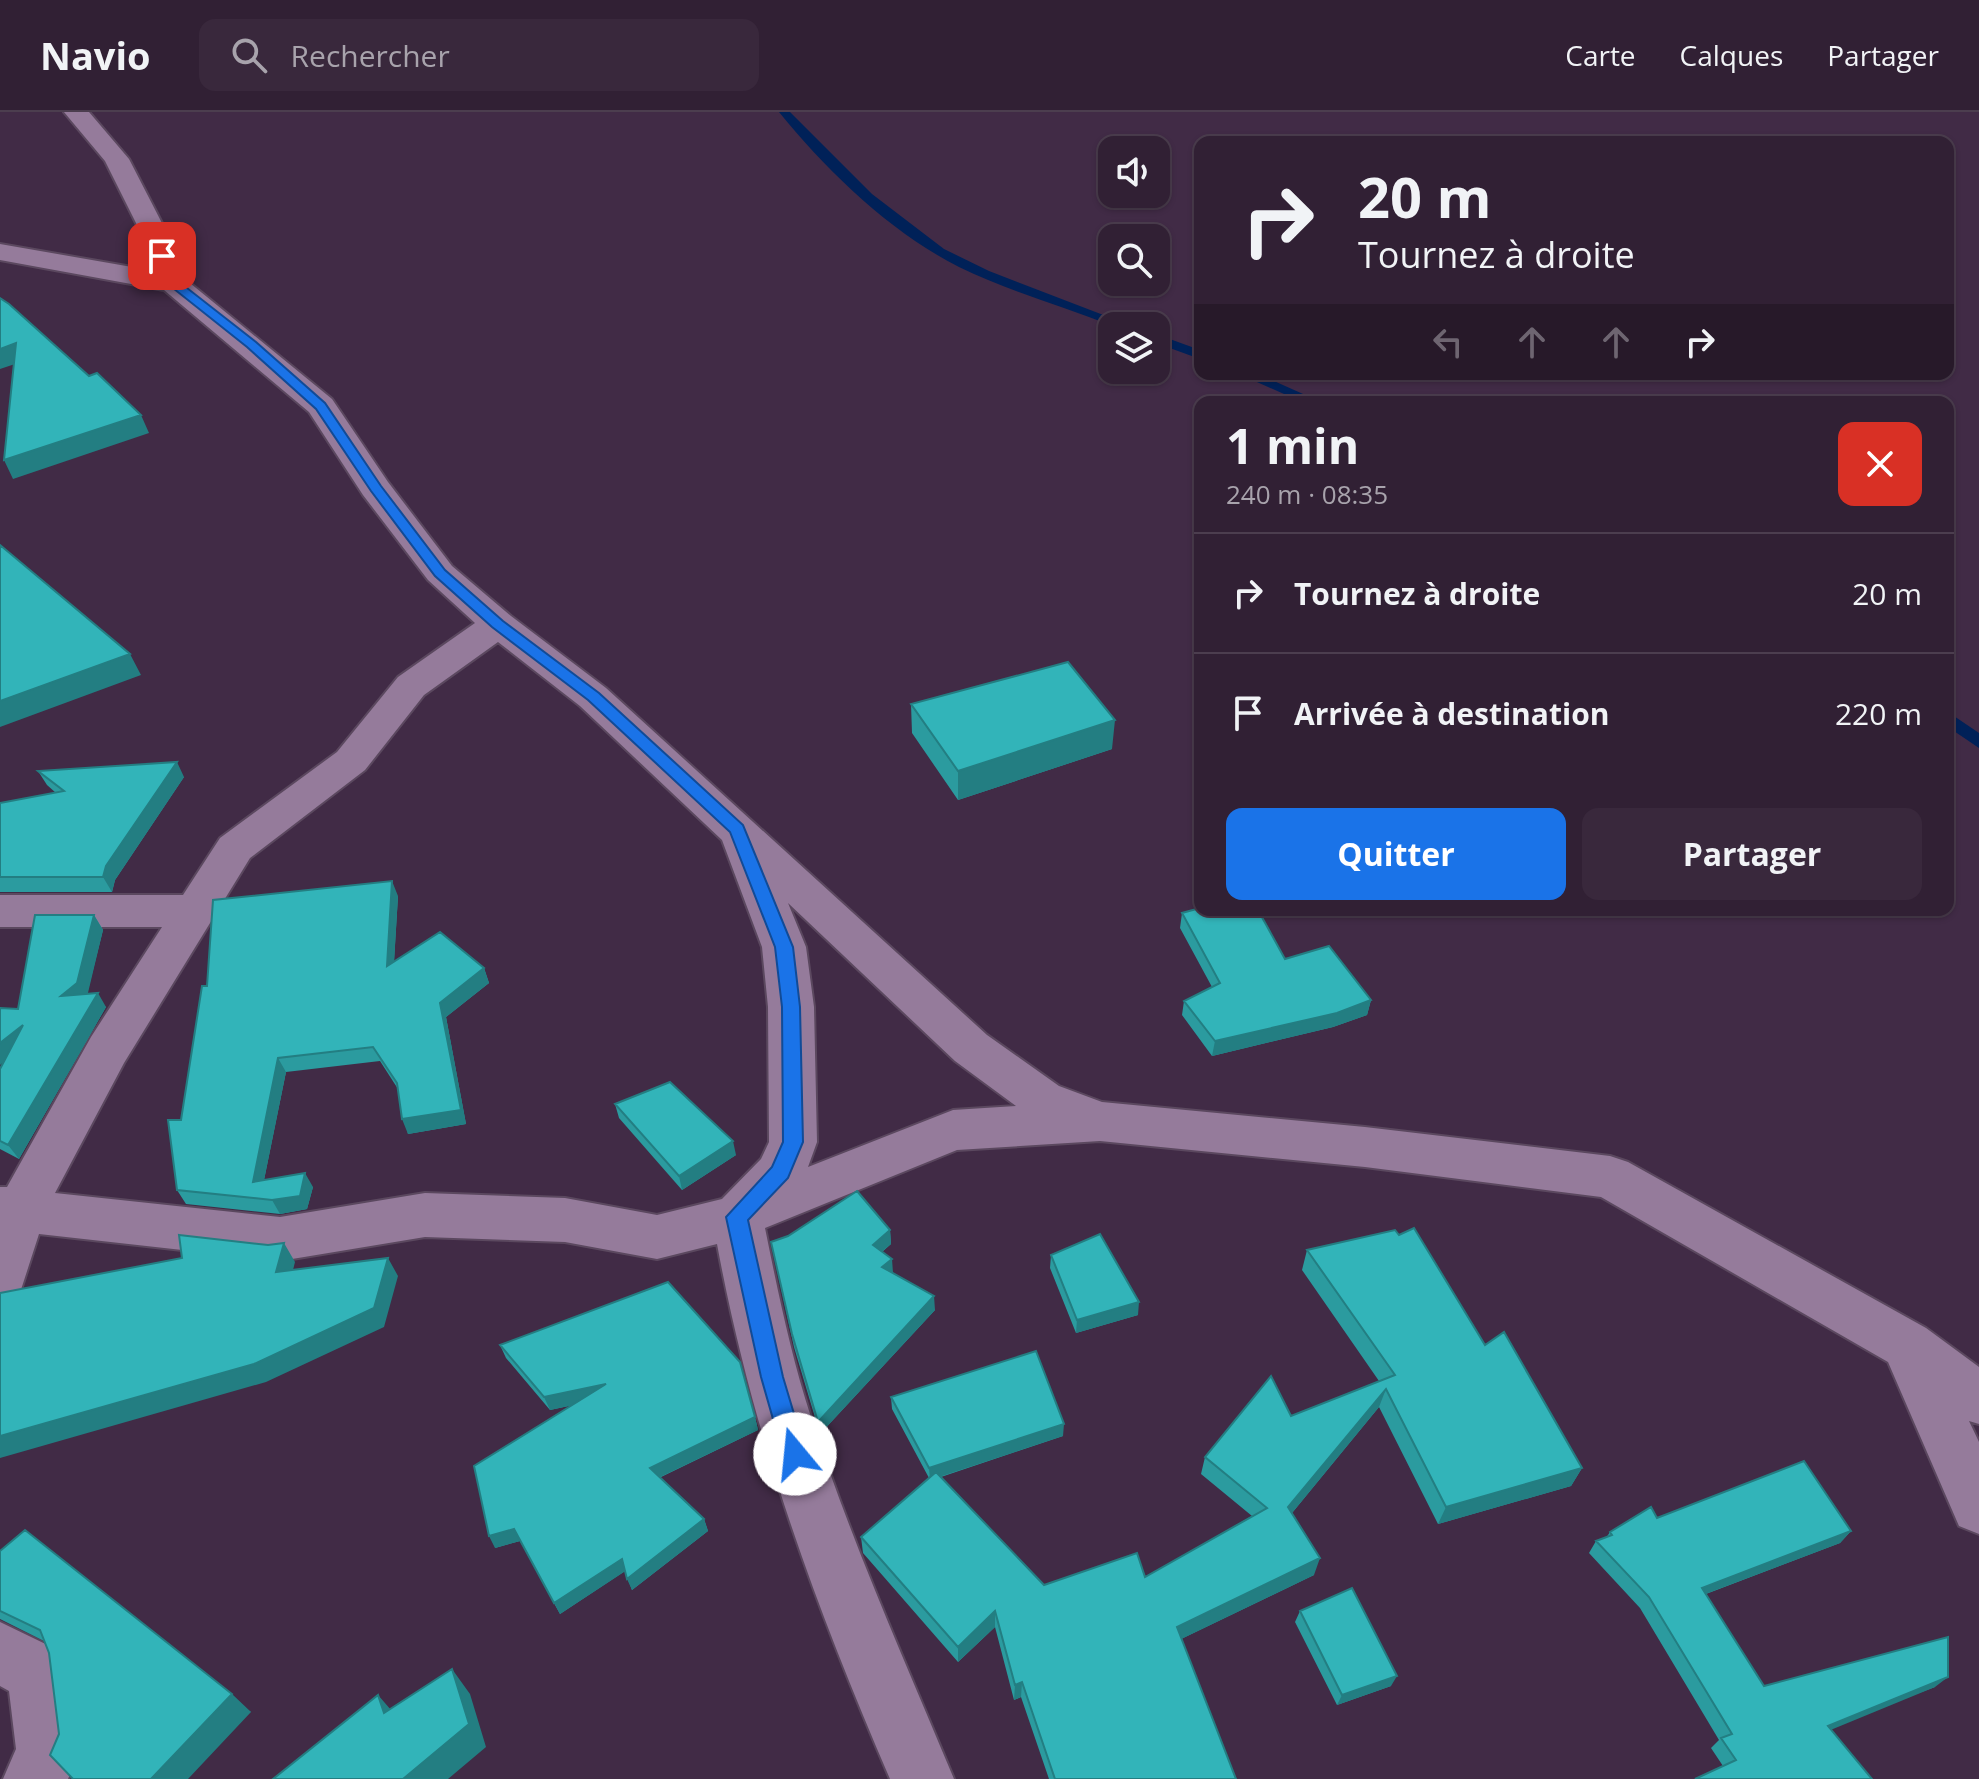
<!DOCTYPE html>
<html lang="fr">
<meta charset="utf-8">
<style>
:root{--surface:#312034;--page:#39283c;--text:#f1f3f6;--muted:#a8a3ac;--line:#4c3e4f;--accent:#1a73e8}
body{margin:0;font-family:"Open Sans",sans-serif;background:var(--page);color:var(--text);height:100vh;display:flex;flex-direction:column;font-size:30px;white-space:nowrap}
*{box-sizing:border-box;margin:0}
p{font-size:26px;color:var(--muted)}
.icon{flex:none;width:44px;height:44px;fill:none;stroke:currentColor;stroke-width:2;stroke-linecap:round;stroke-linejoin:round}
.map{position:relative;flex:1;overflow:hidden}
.panel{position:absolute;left:1194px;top:284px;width:760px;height:520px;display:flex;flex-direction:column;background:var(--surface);border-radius:16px;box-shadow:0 2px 6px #0004,0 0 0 2px var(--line)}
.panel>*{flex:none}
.banner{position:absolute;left:1194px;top:24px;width:760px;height:244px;border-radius:16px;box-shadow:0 2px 6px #0004,0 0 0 2px var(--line);background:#312034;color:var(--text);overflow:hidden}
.buttons{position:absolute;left:1098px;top:24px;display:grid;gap:16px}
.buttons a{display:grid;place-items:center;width:72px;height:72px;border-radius:16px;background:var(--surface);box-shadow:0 2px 6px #0004,0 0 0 2px var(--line);font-size:40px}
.pin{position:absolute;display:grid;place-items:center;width:68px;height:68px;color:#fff;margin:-34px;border-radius:16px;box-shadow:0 4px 12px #0006}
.me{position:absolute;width:88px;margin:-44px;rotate:343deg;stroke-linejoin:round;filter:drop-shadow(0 0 6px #0008)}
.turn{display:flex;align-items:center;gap:28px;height:168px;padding:0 32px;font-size:36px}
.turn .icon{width:104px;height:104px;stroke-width:2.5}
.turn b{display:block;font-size:56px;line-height:68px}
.lanes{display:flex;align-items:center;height:76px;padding:0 32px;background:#0003;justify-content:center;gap:40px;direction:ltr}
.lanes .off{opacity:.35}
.round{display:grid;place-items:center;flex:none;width:84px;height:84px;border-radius:16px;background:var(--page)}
.headline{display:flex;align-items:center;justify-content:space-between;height:136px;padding:0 32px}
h1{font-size:48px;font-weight:700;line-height:60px}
.action{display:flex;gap:16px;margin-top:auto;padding:16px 32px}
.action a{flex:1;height:92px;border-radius:16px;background:var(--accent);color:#fff;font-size:32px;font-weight:700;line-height:92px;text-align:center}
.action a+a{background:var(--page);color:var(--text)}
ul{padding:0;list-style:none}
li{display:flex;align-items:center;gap:24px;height:120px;padding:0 32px;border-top:2px solid var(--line)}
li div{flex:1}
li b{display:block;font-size:30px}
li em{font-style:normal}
header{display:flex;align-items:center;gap:48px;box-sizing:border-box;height:112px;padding:0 40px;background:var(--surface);border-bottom:2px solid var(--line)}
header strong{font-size:38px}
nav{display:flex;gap:44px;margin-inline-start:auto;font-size:28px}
.search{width:560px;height:72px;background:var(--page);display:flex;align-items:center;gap:20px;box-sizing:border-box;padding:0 28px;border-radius:16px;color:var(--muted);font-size:30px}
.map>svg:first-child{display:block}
</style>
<header>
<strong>Navio</strong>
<div class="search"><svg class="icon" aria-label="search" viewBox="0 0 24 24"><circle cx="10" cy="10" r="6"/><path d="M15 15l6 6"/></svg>Rechercher</div>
<nav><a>Carte</a><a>Calques</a><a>Partager</a></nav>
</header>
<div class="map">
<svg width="1979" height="1667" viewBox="0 0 1979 1667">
<rect width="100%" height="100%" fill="#412b46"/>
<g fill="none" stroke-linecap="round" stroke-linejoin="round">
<path fill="#002158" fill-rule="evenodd" d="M779 0H790L872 82 944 137 989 159 1132 214H1113C1062 194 1008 179 959 155 890 120 827 59 779 0Z
M1156 222 1200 238V247L1156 231Z
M1239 262H1258L1321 290H1302Z
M1948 600 1979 621V636L1948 615Z"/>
<g stroke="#5b485f" stroke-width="4">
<path id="street" d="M64 0H89L129 47 165 117 185 167 332 287 388 370 452 454 511 504 606 576 987 923 1059 974 1102 990 1365 1015 1610 1044 1628 1050 1926 1216 1979 1255V1312L1969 1309 1979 1330V1422L1959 1414 1888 1250 1601 1085 1365 1055 1100 1029 957 1038 765 1116C778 1180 791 1244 811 1305 851 1429 904 1547 954 1667H890C814 1491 752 1321 717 1132L657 1147 565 1130 425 1125 280 1149 39 1122 18 1187 0 1194V1075H7L91 925 162 815H0V783H183L220 726 337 640 398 565 475 511 428 468 363 383 309 300 164 178 0 148V132L155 159 139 117 105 49ZM498 530 580 594 722 728 762 835 768 895 769 1030 761 1047 722 1087 657 1103 565 1086 425 1081 280 1105 55 1081 124 951 250 746 365 658 424 583ZM788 791 955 949 1016 994 953 998 808 1055 817 1030 814 895 806 835Z
M0 1510 60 1539 69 1561 80 1640 68 1667H3L16 1637 9 1579 0 1574Z"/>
</g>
<use href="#street" fill="#957b9b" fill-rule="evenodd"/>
</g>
<path fill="#2b9b9f" d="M911 592 1112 637 958 688 912 621Z
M38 659 184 665 115 768 112 780H0V691L56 681 47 673Z
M398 784 394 849 484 856 489 871 446 905 466 1012 408 1022 398 977 380 949 286 960 264 1068 313 1075 307 1097 280 1102 186 1092 177 1078 207 874Z
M1182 801 1285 847 1371 888 1367 903 1333 915 1212 944 1182 903 1184 889 1212 875 1180 816Z
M94 803 103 818 87 882 106 895 19 1047 0 1037V957L3 951 18 897Z
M615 992 736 1043 682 1078 619 1006Z
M890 1118 891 1132 882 1140 893 1161 935 1198 820 1322 794 1235 774 1144Z
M1399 1123 1582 1356 1571 1374 1438 1412 1379 1295 1292 1401 1314 1463 1181 1527 1236 1667H1049L1021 1585 1014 1588 995 1515 958 1550 863 1441 861 1425 929 1366 892 1297 891 1285 1063 1324 941 1365 1044 1473 1145 1465 1252 1404 1201 1362 1205 1345 1291 1304 1379 1269 1302 1158 1307 1138Z
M1051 1143 1138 1203 1076 1221 1050 1156Z
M500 1233 755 1305 758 1318 659 1366 704 1407 708 1419 632 1478 625 1459 560 1502 520 1429 495 1436 573 1293 550 1298 506 1246Z
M1657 1406 1851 1419 1840 1431 1706 1482 1764 1574 1935 1575 1723 1654 1711 1636 1719 1628 1640 1496 1589 1441 1596 1429 1606 1426 1610 1420Z
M0 1439 251 1600 59 1622 49 1541 44 1529 0 1507Z
M1300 1499 1391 1574 1337 1593 1295 1510Z"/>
<path fill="#237e82" d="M16 231 24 249 0 257V237Z
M141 303 149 321 13 367 4 348Z
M130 542 141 563 0 615V589Z
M1115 608 1112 637 958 688V659Z
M177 650 184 665 115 768 112 780 103 765 106 754Z
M392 769 398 784 393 868 387 854Z
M94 803 103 818 87 885 61 884Z
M484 856 489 871 446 905 466 1012 408 1022 402 1007 440 891Z
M98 881 106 895 19 1047 8 1033Z
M1371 888 1367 903 1333 915 1212 944 1215 929Z
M23 913 33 927 0 953V931Z
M278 946 286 960 261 1083 253 1070Z
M733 1029 736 1043 682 1078 679 1064Z
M305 1061 313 1075 307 1097 280 1102 272 1088Z
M890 1118 891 1132 874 1146 873 1133Z
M284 1131 295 1150 288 1178 276 1160Z
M388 1146 398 1164 384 1215 266 1270 0 1346V1324Z
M892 1147 893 1161 882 1155Z
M934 1184 935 1198 820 1322 818 1310Z
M1139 1190 1138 1203 1076 1221 1077 1208Z
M606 1272 611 1285 550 1298 544 1285Z
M1386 1277 1379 1295 1283 1412 1288 1395Z
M755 1305 758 1318 654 1368 650 1356Z
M1064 1312 1063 1324 930 1368 929 1356Z
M1582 1356 1571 1374 1438 1412 1446 1395Z
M704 1407 708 1419 632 1478 627 1467Z
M514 1417 520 1429 495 1436 489 1424Z
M1851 1419 1840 1431 1692 1487 1702 1476Z
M1320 1446 1314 1463 1173 1531 1177 1515Z
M622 1447 627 1458 560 1502 554 1491Z
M995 1499V1515L958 1550V1535Z
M452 1557 470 1582 486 1635 448 1667H403Z
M1397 1564 1391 1574 1337 1593 1342 1583Z
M1948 1565 1935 1575 1816 1624 1828 1614Z
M1022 1570 1021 1585 1014 1588 1015 1573Z
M232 1582 251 1600 188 1667H151Z
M378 1583 398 1606 384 1601Z"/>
<path fill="#32b4b9" stroke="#237e82" stroke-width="2" d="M0 186 9 192 89 264 97 261 141 303 4 348 16 231 0 237Z
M0 433 130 542 0 589Z
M1068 550 1115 608 958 659 911 592Z
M177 650 106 754 103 765H0V691L64 679 38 659Z
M392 769 387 854 440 820 484 856 440 891 461 998 402 1007 397 971 373 935 278 946 253 1070 305 1061 300 1084 272 1088 177 1078 168 1008H181L202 874H207L213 788Z
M1200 796V798H1258L1285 847 1329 834 1371 888 1337 901 1215 929 1184 889 1220 871 1182 801Z
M35 803H94L77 871 61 884 98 881 8 1033 0 1029V957L23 913 0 931V896L18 897Z
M670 970 733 1029 679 1064 615 992Z
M857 1079 890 1118 873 1133 892 1147 882 1155 934 1184 818 1310 792 1222 771 1130 788 1124Z
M1414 1116 1485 1233 1504 1220 1582 1356 1446 1395 1386 1277 1288 1395 1320 1446 1177 1515 1236 1667H1055L1022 1570 1015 1573 995 1499 958 1535 861 1425 936 1360 1044 1473 1137 1441 1145 1465 1267 1396 1205 1345 1271 1264 1291 1304 1395 1263 1307 1138 1395 1118 1399 1123Z
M1100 1122 1139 1190 1077 1208 1051 1143Z
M179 1123 268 1133 284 1131 276 1160 388 1146 374 1196 254 1252 0 1324V1181L182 1146Z
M668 1170 740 1250 755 1305 650 1356 704 1407 627 1467 622 1447 554 1491 514 1417 489 1424 474 1354 606 1272 544 1285 500 1233Z
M1036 1239 1064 1312 929 1356 891 1285Z
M1804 1349 1851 1419 1702 1476 1764 1574 1948 1525V1565L1828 1614 1872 1667H1695L1736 1648 1721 1626 1732 1622 1649 1485 1596 1429 1612 1423 1610 1420 1651 1395 1657 1406Z
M25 1418 232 1582 151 1667H73L50 1643 59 1622 49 1541 40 1518 0 1499V1439Z
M1352 1476 1397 1564 1342 1583 1300 1499Z
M452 1557 469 1612 403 1667H273L378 1583 384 1601Z"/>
<path fill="#1a73e8" stroke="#114b97" stroke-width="2" d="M162 141 168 144 178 169 256 230 325 291 381 374 445 458 503 509 599 581 743 713 793 835 800 895 803 1030 788 1066 748 1108 783 1265 806 1342 803 1349 795 1353 787 1349 783 1342 761 1265 726 1105 772 1055 783 1030 782 895 775 835 730 720 588 588 492 515 435 464 371 379 316 297 247 235 169 173 157 144Z"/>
</svg>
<div class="buttons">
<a><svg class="icon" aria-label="sound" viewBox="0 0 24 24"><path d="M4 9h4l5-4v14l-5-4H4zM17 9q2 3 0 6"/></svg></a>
<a><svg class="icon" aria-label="search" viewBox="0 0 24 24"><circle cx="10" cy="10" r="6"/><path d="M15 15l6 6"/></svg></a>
<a><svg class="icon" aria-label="layers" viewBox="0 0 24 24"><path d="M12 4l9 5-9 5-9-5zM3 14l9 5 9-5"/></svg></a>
</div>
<div class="pin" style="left:162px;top:144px;background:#d93025"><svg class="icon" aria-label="arrive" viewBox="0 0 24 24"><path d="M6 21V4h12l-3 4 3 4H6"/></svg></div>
<svg class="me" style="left:795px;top:1342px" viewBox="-20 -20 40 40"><circle r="19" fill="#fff"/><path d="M0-13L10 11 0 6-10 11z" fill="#1a73e8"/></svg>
<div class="banner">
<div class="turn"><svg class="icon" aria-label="right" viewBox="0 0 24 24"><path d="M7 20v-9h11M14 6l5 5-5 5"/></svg><div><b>20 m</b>Tournez à droite</div></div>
<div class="lanes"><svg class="icon off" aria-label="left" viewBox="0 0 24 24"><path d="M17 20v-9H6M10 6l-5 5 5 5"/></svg><svg class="icon off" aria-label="ahead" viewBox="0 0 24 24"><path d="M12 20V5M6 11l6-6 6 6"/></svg><svg class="icon off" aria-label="ahead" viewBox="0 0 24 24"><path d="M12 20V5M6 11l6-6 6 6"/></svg><svg class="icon" aria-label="right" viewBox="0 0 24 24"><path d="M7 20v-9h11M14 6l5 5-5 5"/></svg></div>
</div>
<section class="panel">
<div class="headline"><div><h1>1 min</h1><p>240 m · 08:35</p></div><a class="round" style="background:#d93025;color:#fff"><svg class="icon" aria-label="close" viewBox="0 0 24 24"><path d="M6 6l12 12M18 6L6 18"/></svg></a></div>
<ul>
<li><svg class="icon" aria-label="right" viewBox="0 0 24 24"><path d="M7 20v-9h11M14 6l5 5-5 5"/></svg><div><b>Tournez à droite</b></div><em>20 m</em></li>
<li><svg class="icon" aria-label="arrive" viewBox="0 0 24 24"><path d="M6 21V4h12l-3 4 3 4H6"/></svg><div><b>Arrivée à destination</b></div><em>220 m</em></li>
</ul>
<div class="action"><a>Quitter</a><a>Partager</a></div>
</section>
</div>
